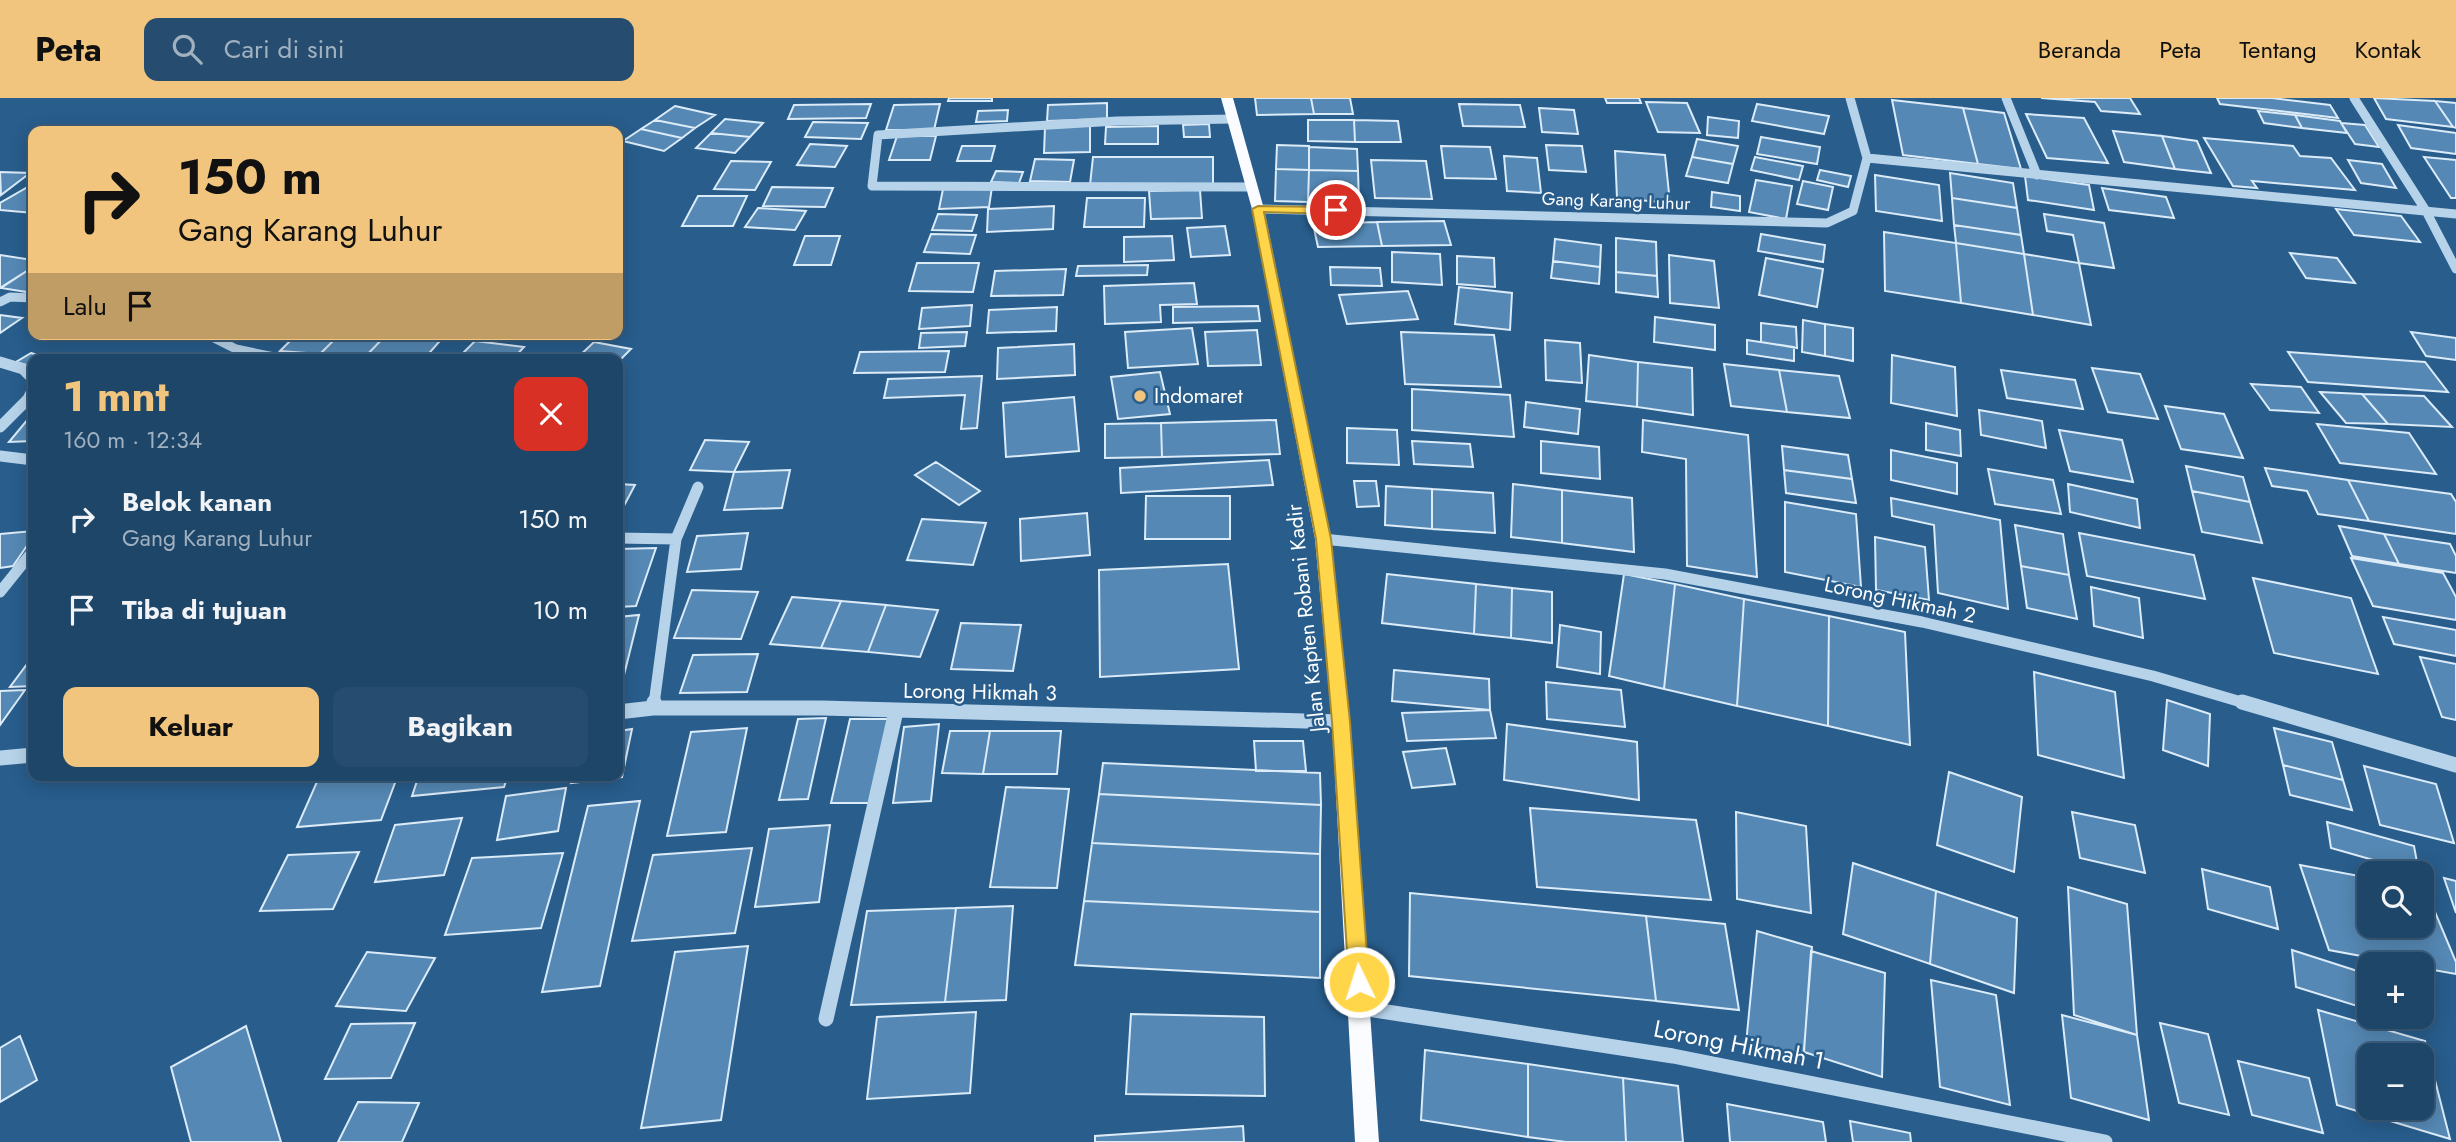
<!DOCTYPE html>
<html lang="id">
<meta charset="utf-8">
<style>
:root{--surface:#1e4669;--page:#264d6f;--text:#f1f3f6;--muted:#a1b1c0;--line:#3c5e7d;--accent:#f1c57d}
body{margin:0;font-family:Jost,sans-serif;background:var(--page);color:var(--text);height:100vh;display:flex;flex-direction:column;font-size:26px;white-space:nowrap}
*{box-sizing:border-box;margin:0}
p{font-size:23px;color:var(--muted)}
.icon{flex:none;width:38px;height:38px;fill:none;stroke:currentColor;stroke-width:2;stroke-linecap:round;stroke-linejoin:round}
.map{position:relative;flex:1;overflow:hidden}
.side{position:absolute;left:28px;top:256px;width:595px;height:427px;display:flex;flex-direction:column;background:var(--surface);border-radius:14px;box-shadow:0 4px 18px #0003,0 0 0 2px var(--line)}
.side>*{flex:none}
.guide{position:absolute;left:28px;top:28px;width:595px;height:214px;border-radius:14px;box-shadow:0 4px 18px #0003,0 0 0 2px var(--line);background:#f1c57d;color:#111;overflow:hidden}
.controls{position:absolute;left:2357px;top:763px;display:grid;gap:14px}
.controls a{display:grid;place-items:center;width:77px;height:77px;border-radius:14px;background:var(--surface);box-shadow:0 4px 18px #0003,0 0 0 2px var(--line);font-size:35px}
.pin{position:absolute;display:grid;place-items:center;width:60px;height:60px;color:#fff;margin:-30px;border:4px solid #fff;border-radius:50%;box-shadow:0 2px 7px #0007}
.me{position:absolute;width:77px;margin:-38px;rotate:356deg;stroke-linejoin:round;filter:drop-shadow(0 0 5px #0008)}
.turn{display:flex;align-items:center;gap:24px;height:147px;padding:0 35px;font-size:32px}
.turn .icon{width:91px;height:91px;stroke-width:2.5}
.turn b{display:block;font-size:49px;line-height:60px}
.then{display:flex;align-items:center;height:66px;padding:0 35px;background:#0003;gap:14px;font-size:26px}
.round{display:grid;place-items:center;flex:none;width:74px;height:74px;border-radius:14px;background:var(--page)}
.overview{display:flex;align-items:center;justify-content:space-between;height:119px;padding:0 35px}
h1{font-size:42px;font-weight:700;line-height:52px;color:var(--accent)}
.primary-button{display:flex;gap:14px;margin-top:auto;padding:14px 35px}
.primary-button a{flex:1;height:80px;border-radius:14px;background:var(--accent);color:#111;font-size:28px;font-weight:700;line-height:80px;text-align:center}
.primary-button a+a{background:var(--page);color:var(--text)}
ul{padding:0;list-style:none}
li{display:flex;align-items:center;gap:21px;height:91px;padding:0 35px}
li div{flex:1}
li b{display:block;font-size:26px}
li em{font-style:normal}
header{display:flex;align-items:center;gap:42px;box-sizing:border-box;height:98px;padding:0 35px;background:var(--accent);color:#111}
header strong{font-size:33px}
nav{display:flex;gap:38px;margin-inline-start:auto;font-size:24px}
.search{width:490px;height:63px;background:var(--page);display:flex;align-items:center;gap:18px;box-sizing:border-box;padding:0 24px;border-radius:14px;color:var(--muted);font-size:26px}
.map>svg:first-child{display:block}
</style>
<header>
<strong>Peta</strong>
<div class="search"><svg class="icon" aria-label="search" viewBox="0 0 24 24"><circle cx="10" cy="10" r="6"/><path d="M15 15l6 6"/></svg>Cari di sini</div>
<nav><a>Beranda</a><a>Peta</a><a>Tentang</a><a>Kontak</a></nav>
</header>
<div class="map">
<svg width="2456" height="1044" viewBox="0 0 2456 1044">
<rect width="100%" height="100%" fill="#285d8c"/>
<path fill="#5588b4" stroke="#dbebf8" stroke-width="2" fill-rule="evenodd" d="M949 0H992V3H948Z
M1255 0H1311L1314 16 1257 17Z
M1311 0H1350L1353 16H1314Z
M1605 0H1639L1641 5H1607Z
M2041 0H2130L2140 16 2101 13 2095 4Z
M2217 0H2272L2330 7 2338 20 2220 6Z
M2374 0 2435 3 2453 29 2386 21Z
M1892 2 1963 10 1978 66 1903 57Z
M2435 3 2456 5V30L2453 29Z
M1646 4 1687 5 1700 35 1658 34Z
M1107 5V21L1047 23 1048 7Z
M871 6 866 20 788 21 794 7Z
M940 6 934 32H886L894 7Z
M1459 6 1520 7 1525 29 1463 28Z
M1757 6 1829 18 1824 36 1752 23Z
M675 8 715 17 695 30 655 22Z
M1539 10 1574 12 1578 36 1542 34Z
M1963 10 2004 15 2021 71 1978 66Z
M1008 12 1007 23 976 24 978 13Z
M2258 13 2295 17 2302 30 2264 25Z
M2026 16 2084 20 2108 65 2047 60Z
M2295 17 2340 23 2347 35 2302 30Z
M1708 19 1739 23 1738 40 1707 37Z
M725 21 763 25 750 39 711 35Z
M655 22 695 30 682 40 641 31Z
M1308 22H1354L1355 44 1308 43Z
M1354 22 1398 23 1401 44H1355Z
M813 24 868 25 861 41 805 39Z
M2341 25 2365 27 2379 49 2355 46Z
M1209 26 1210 39H1184L1183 27Z
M1090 27V54L1044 55 1045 29Z
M2398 27 2456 35V56L2411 50Z
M1158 28V46H1105L1106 29Z
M641 31 682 40 664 53 623 43Z
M2113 33 2162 38 2175 71 2124 64Z
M711 35 750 39 735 55 696 50Z
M897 38H936L930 62H889Z
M2162 38 2197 43 2211 75 2175 71Z
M1761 39 1820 49 1817 66 1757 56Z
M2204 40 2293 48 2300 58 2331 60 2355 92 2252 83 2257 90 2233 88Z
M1697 41 1738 48 1733 66 1692 59Z
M810 46 847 48 835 69 797 67Z
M1277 47 1309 48V72L1276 71Z
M1546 47 1582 48 1586 74 1549 72Z
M962 48H995L991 63H957Z
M1441 48 1490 49 1496 81 1445 80Z
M1309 49 1357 51 1358 73 1309 72Z
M1615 53 1665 57 1670 105 1617 100Z
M1504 58 1537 60 1541 95 1507 93Z
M1093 59H1213V87H1090Z
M1692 59 1733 66 1728 85 1686 78Z
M1755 59 1803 68 1799 82 1751 72Z
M2424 59 2456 62V100H2451Z
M1035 61 1074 62 1070 84 1030 83Z
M1371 62 1426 63 1432 101 1375 100Z
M2348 62 2382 66 2396 90 2361 85Z
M731 63 771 64 755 92 714 91Z
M1276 71 1309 72 1308 104 1275 103Z
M1309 72 1358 73 1359 105 1308 104Z
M1820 72 1851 78 1848 89 1817 82Z
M996 73 1023 74 1019 85 991 84Z
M0 74 30 75 1 97Z
M1950 75 2013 85 2017 110 1952 100Z
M1875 77 1939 87 1942 123 1876 113Z
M2025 78 2089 87 2094 112 2028 102Z
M1756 82 1792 88 1786 121 1749 114Z
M1803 83 1833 89 1828 112 1797 106Z
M33 86V115L0 112V105Z
M772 89 833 90 825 109 763 108Z
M992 89 989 109 939 111 943 91Z
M2102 90 2166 99 2174 120 2109 112Z
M1200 92 1202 120 1151 121 1149 93Z
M1712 94 1740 98V113L1711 109Z
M698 98H747L733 128H682Z
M1087 100H1145L1144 129H1084Z
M1952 100 2017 110 2021 137 1954 127Z
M1054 108 1053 131 987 134 988 111Z
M758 110 806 113 795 132 745 129Z
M2336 111 2401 118 2420 144 2354 137Z
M938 116 977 117 972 133 932 132Z
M2044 116 2104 125 2114 170 2079 165 2073 137 2047 133Z
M1444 123 1451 147 1382 148 1377 124Z
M1377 124 1382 148 1318 149 1313 126Z
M1954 127 2021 137 2024 156 1956 145Z
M1225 128 1230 157 1191 159 1187 130Z
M1884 134 1956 145 1961 205 1885 193Z
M931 136 976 137 970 156 924 154Z
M1761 136 1825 147 1823 164 1758 153Z
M805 138H840L831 167H794Z
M1172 138 1174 162 1124 164V139Z
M1616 140 1656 144 1657 178 1616 174Z
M1555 141 1601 147 1600 169 1553 163Z
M1956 145 2024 156 2033 217 1961 205Z
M1392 154 1440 156 1442 187 1392 184Z
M2290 155 2337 160 2355 185 2306 180Z
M2024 156 2079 165 2091 227 2033 217Z
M0 157 33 162V169L0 190Z
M1669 157 1714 163 1719 210 1670 205Z
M1457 158 1494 160 1495 189 1457 186Z
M1766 160 1823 171 1817 209 1759 197Z
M1553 163 1600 169 1599 186 1551 180Z
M917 165H979L973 194 909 193Z
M1148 167 1147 177 1076 178 1078 168Z
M33 169V195L1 190Z
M1330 169 1380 170 1382 188 1331 187Z
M1066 171 1063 197 991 198 995 173Z
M1616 174 1657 178 1658 199 1616 194Z
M1194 185 1197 206 1160 207 1161 224 1105 226 1104 188Z
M1459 189 1512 195 1510 232 1455 226Z
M1408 193 1418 221 1347 226 1339 197Z
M972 207 970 228 919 231 922 210Z
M1258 208 1260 223 1173 225V209Z
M1057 209 1056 233 987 235 989 212Z
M0 217 22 220 0 235Z
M1655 219 1715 227V252L1654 244Z
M1803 222 1825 226V258L1802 254Z
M1761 225 1796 229 1797 250 1761 244Z
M1825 226 1853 230V263L1825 258Z
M1192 230 1198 266 1128 270 1125 234Z
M1257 232 1261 267 1208 268 1205 234Z
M967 234 965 248 919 250 921 235Z
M1401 234 1494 237 1501 289 1405 286Z
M2411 234 2456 240V262L2426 258Z
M297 236H340L320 256 280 253Z
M340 236H387L364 260 320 256Z
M387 236H446L424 261 364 260Z
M500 236H538L536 240 497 241Z
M1545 242 1580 245 1582 285 1546 282Z
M1747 242 1794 249V263L1747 256Z
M475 243 524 249 513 261H457Z
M594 244 631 251 618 264V261H576Z
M1074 246 1075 277 997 281 998 250Z
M949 253 945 274 854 275 860 254Z
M2288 254 2425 264 2448 294 2308 284Z
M31 255 51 261H33V269L16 264Z
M172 255 218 256 214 261H166Z
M1589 257 1638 264 1637 309 1586 303Z
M1892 257 1955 269 1957 318 1891 305Z
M1638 264 1692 270 1693 317 1637 309Z
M1724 266 1779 272 1787 314 1731 308Z
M2092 270 2140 276 2158 321 2108 314Z
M1779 272 1839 278 1850 320 1787 314Z
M2001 272 2075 282 2083 311 2007 300Z
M1160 274 1170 316 1118 321 1111 279Z
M982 278 977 330 961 331 965 297 884 300 888 281Z
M2251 286 2301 289 2319 315 2270 312Z
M1412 291 1510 297 1514 339 1412 332Z
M2320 294 2362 296 2388 326 2346 325Z
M2362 296 2424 298 2452 329 2388 326Z
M1074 299 1079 353 1006 359 1003 305Z
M1526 304 1580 311 1578 336 1524 329Z
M2165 308 2224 316 2243 360 2181 351Z
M1979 312 2042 323 2046 350 1981 337Z
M33 315V343L9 344Z
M1276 322 1280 356 1162 359 1161 325Z
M1643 322 1748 337 1757 479 1687 468 1686 361 1642 354Z
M1161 325 1162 359 1105 360V326Z
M1926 325 1960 332 1961 358 1926 352Z
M2317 326 2409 335 2436 376 2340 365Z
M1347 330 1397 332 1399 367 1347 365Z
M2059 332 2122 342 2133 384 2070 373Z
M705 342 749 344 734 374 690 372Z
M1412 343 1470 346 1473 369 1414 366Z
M1541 343 1599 349 1600 381 1541 375Z
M1782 348 1848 357 1852 381 1784 372Z
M1891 352 1957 365V396L1891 382Z
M1269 362 1273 387 1121 395 1120 370Z
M936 364 980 393 959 407 915 377Z
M2186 368 2243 379 2250 404 2192 393Z
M2265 370 2348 382 2369 423 2318 416 2307 393 2272 388Z
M1988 371 2053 382 2061 416 1995 406Z
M790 372 782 410 724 412 734 374Z
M1784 372 1852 381 1856 405 1786 395Z
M2348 382 2451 396 2456 404V436L2369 423Z
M1354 383H1376L1379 408 1357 409Z
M618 386 635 387 618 419Z
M1513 386 1562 392V445L1511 439Z
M2068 386 2137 401 2140 430 2070 414Z
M1386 388 1432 391V431L1385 427Z
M1432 391 1493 395 1495 435 1432 431Z
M1562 392 1632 400 1634 454 1562 445Z
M2192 393 2250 404 2262 445 2202 434Z
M1146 398H1230V441H1145Z
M1891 400 2000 422 2008 511 1938 495 1934 427 1892 418Z
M1785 404 1856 416 1861 489 1785 474Z
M1087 415 1090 457 1021 463 1020 421Z
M922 421 986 425 973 467 907 462Z
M2015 427 2063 436 2069 477 2021 468Z
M2339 428 2384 436 2399 466 2352 458Z
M33 433V439L13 468 0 470V436Z
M748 435 741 471 687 474 697 438Z
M2079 435 2194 457 2205 501 2087 478Z
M2384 436 2450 446 2456 458V475L2399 466Z
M1875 439 1925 449 1929 502 1876 492Z
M656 450 636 508 618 509V451Z
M2351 460 2443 475 2456 499V522L2373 508Z
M1228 466 1239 571 1100 579 1099 472Z
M2021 468 2069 477 2077 521 2027 510Z
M1387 476 1476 486 1474 536 1382 525Z
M1624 476 1675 486 1664 591 1609 578Z
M2253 480 2351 500 2378 576 2274 555Z
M1476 486 1512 490 1511 540 1474 536Z
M1675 486 1744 501 1737 608 1664 591Z
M2091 489 2139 500 2143 540 2094 528Z
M1512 490 1552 494V545L1511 540Z
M692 492 758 494 741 541 674 540Z
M792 499 841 503 821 550 770 546Z
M1744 501 1829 518 1828 628 1737 608Z
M841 503 886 507 868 554 821 550Z
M886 507 938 512 920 559 868 554Z
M639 517 618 601V519Z
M1829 518 1905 534 1910 647 1828 628Z
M2383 519 2456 532V558L2394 546Z
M961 525 1021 527 1013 573 951 571Z
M1560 527 1601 534 1600 576 1557 569Z
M758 556 747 594 680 595 693 557Z
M33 558V588L10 589Z
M2420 559 2456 566V622L2442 619Z
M1394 572 1489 581 1490 612 1392 603Z
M2034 574 2115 594 2124 680 2038 657Z
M1546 584 1621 592 1625 629 1547 621Z
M25 592 0 627V593Z
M2167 602 2210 616 2208 668 2163 652Z
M1490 612 1496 640 1407 643 1402 615Z
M826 620 808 701 779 702 798 621Z
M850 621H891L875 705H831Z
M939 626 931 703 893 705 904 629Z
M1507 626 1637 644 1639 702 1504 682Z
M747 630 726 734 667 738 691 634Z
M2274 630 2332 644 2343 682 2283 667Z
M632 631 622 679 571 685 572 677H618V633Z
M950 633H990L983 676 942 675Z
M990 633H1061L1057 676H983Z
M1254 643H1303L1306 673H1256Z
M1446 650 1455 686 1412 690 1403 654Z
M1103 665 1320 675 1321 707 1099 696Z
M2283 667 2343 682 2352 712 2290 697Z
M2364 668 2436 686 2454 745 2380 727Z
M1949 674 2022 699 2014 774 1937 747Z
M320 677H398L381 722 297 729Z
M419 677H508L504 689 412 698Z
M1006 689 1069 691 1057 790 990 789Z
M566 690 558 733 497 742 506 698Z
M1099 696 1321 707 1320 756 1092 745Z
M640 703 600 888 542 894 588 708Z
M1530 710 1696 722 1711 802 1537 789Z
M1736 714 1806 728 1811 815 1737 801Z
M2072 714 2135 727 2145 775 2080 760Z
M462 720 444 777 375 784 395 727Z
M2327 724 2414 748 2419 775 2331 750Z
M830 727 819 804 755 809 769 731Z
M1092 745 1320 756V814L1084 803Z
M752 750 735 835 632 843 653 757Z
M359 754 333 811 260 813 288 757Z
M563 755 541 830 445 837 472 760Z
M1853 765 1936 793 1930 866 1843 836Z
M2300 767 2370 780V828H2422V790H2425L2456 864V876L2422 870V866H2404L2329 852Z
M2202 771 2270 789 2278 831 2208 811Z
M2444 780 2456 783V815Z
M2068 789 2127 806 2137 937 2074 917Z
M1936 793 2017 820 2014 895 1930 866Z
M1410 795 1646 818 1656 903 1409 878Z
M1084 803 1320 814V880L1075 867Z
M1013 808 1006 902 945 904 956 810Z
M956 810 945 904 851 907 867 813Z
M1646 818 1725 826 1739 912 1656 903Z
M1757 833 1812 849 1803 964 1746 946Z
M748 848 721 1022 641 1030 675 854Z
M2292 852 2370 877V912L2296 889Z
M1811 853 1885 875 1882 979 1804 954Z
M367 854 435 860 406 913 336 908Z
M1931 882 1996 897 2010 1007 1940 989Z
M2318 912 2425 943 2450 1041 2337 1007ZM2370 957H2422V1010H2370Z
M976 914 970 995 867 1001 877 919Z
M1131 916 1264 919 1265 998 1126 996Z
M2062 917 2137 937 2149 1022 2071 1000Z
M2389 919H2415L2416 928Z
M415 925 391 980 325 981 351 926Z
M2160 925 2208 936 2229 1017 2179 1005Z
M246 928 281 1044H191L171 969Z
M20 938 37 982 0 1004V950Z
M1425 952 1528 966V1039L1421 1022Z
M2238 963 2309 980 2323 1035 2252 1017Z
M1528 966 1623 980 1626 1044H1566L1528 1039Z
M1623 980 1678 988 1683 1044H1626Z
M358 1004 419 1005 402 1044H338Z
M1727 1006 1823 1024 1826 1044H1730Z
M1850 1023 1910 1035 1911 1044H1853Z
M1243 1028 1244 1044H1095V1038Z"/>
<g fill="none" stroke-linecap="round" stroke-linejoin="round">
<path stroke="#b7d3ea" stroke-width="9" d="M2006 0 2037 77
M2354 0 2426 113 2456 171
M1233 21 1117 23 878 37 872 88 1252 89
M1867 60 2456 116
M1258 111 1827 125 1853 113 1867 60 1850 0
M0 204 10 199 33 200
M206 236 236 251 284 261
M0 264 4 265"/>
<path stroke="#b7d3ea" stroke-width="11" d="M0 264 23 271 33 281
M0 329 28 301 33 291
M0 358 33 362
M618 440 676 441
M1323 441 1665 476 1922 524 2153 578 2248 606
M0 494 33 453
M654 606 676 441 698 389"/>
<path stroke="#b7d3ea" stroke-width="15" d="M2242 604 2456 667
M653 610 654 604
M618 614 653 610H822L1341 624
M0 660 33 657
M1361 910 1673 958 2105 1044
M826 921 896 613"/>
<path fill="#fafcff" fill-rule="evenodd" d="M1221 0H1233L1264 111 1331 441 1350 624 1379 1044H1355L1332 624 1315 441 1252 111Z"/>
</g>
<path fill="#ffd54a" stroke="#a68a30" stroke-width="2" d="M1258 108 1336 109 1342 112 1336 116 1264 114 1331 441 1350 624 1369 884 1366 891 1359 894 1352 891 1349 884 1332 624 1316 441 1252 111Z"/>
<circle fill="#f1c57d" stroke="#285d8c" stroke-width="2.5" cx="1140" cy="298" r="7"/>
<g text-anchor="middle" stroke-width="5" stroke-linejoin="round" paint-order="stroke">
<g font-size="18" fill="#fff" stroke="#285d8c">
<text transform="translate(1616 103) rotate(2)" y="6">Gang Karang Luhur</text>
</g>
<g font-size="21" fill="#fff" stroke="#285d8c" text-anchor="start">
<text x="1154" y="305">Indomaret</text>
</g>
<g font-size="21" fill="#fff" stroke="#285d8c">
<text transform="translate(1900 502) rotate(12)" y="7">Lorong Hikmah 2</text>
<text transform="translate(1306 520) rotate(-96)" y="7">Jalan Kapten Robani Kadir</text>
<text transform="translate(980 594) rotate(1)" y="7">Lorong Hikmah 3</text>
</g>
<g font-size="24" fill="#fff" stroke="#285d8c">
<text transform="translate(1739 947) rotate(11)" y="8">Lorong Hikmah 1</text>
</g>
</g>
</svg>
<div class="controls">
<a><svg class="icon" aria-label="search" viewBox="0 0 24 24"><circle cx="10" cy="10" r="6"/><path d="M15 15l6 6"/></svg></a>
<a>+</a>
<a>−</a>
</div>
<div class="pin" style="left:1336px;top:112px;background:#d93025"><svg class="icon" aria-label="arrive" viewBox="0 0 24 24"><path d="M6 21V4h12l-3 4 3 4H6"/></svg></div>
<svg class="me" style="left:1359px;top:884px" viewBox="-20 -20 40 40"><circle r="17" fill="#ffd54a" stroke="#fff" stroke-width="3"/><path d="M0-11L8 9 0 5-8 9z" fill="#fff"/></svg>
<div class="guide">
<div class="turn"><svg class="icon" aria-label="right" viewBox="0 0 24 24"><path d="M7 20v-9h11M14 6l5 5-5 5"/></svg><div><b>150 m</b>Gang Karang Luhur</div></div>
<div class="then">Lalu<svg class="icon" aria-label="arrive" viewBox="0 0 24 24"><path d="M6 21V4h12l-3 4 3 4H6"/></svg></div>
</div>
<section class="side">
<div class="overview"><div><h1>1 mnt</h1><p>160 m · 12:34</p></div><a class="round" style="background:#d93025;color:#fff"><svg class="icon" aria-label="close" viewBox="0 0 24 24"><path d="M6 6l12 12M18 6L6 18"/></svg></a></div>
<ul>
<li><svg class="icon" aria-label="right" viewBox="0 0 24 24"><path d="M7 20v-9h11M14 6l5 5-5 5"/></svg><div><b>Belok kanan</b><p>Gang Karang Luhur</p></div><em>150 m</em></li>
<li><svg class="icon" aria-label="arrive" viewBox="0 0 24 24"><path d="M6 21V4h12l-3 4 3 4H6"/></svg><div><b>Tiba di tujuan</b></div><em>10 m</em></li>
</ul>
<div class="primary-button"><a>Keluar</a><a>Bagikan</a></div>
</section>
</div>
